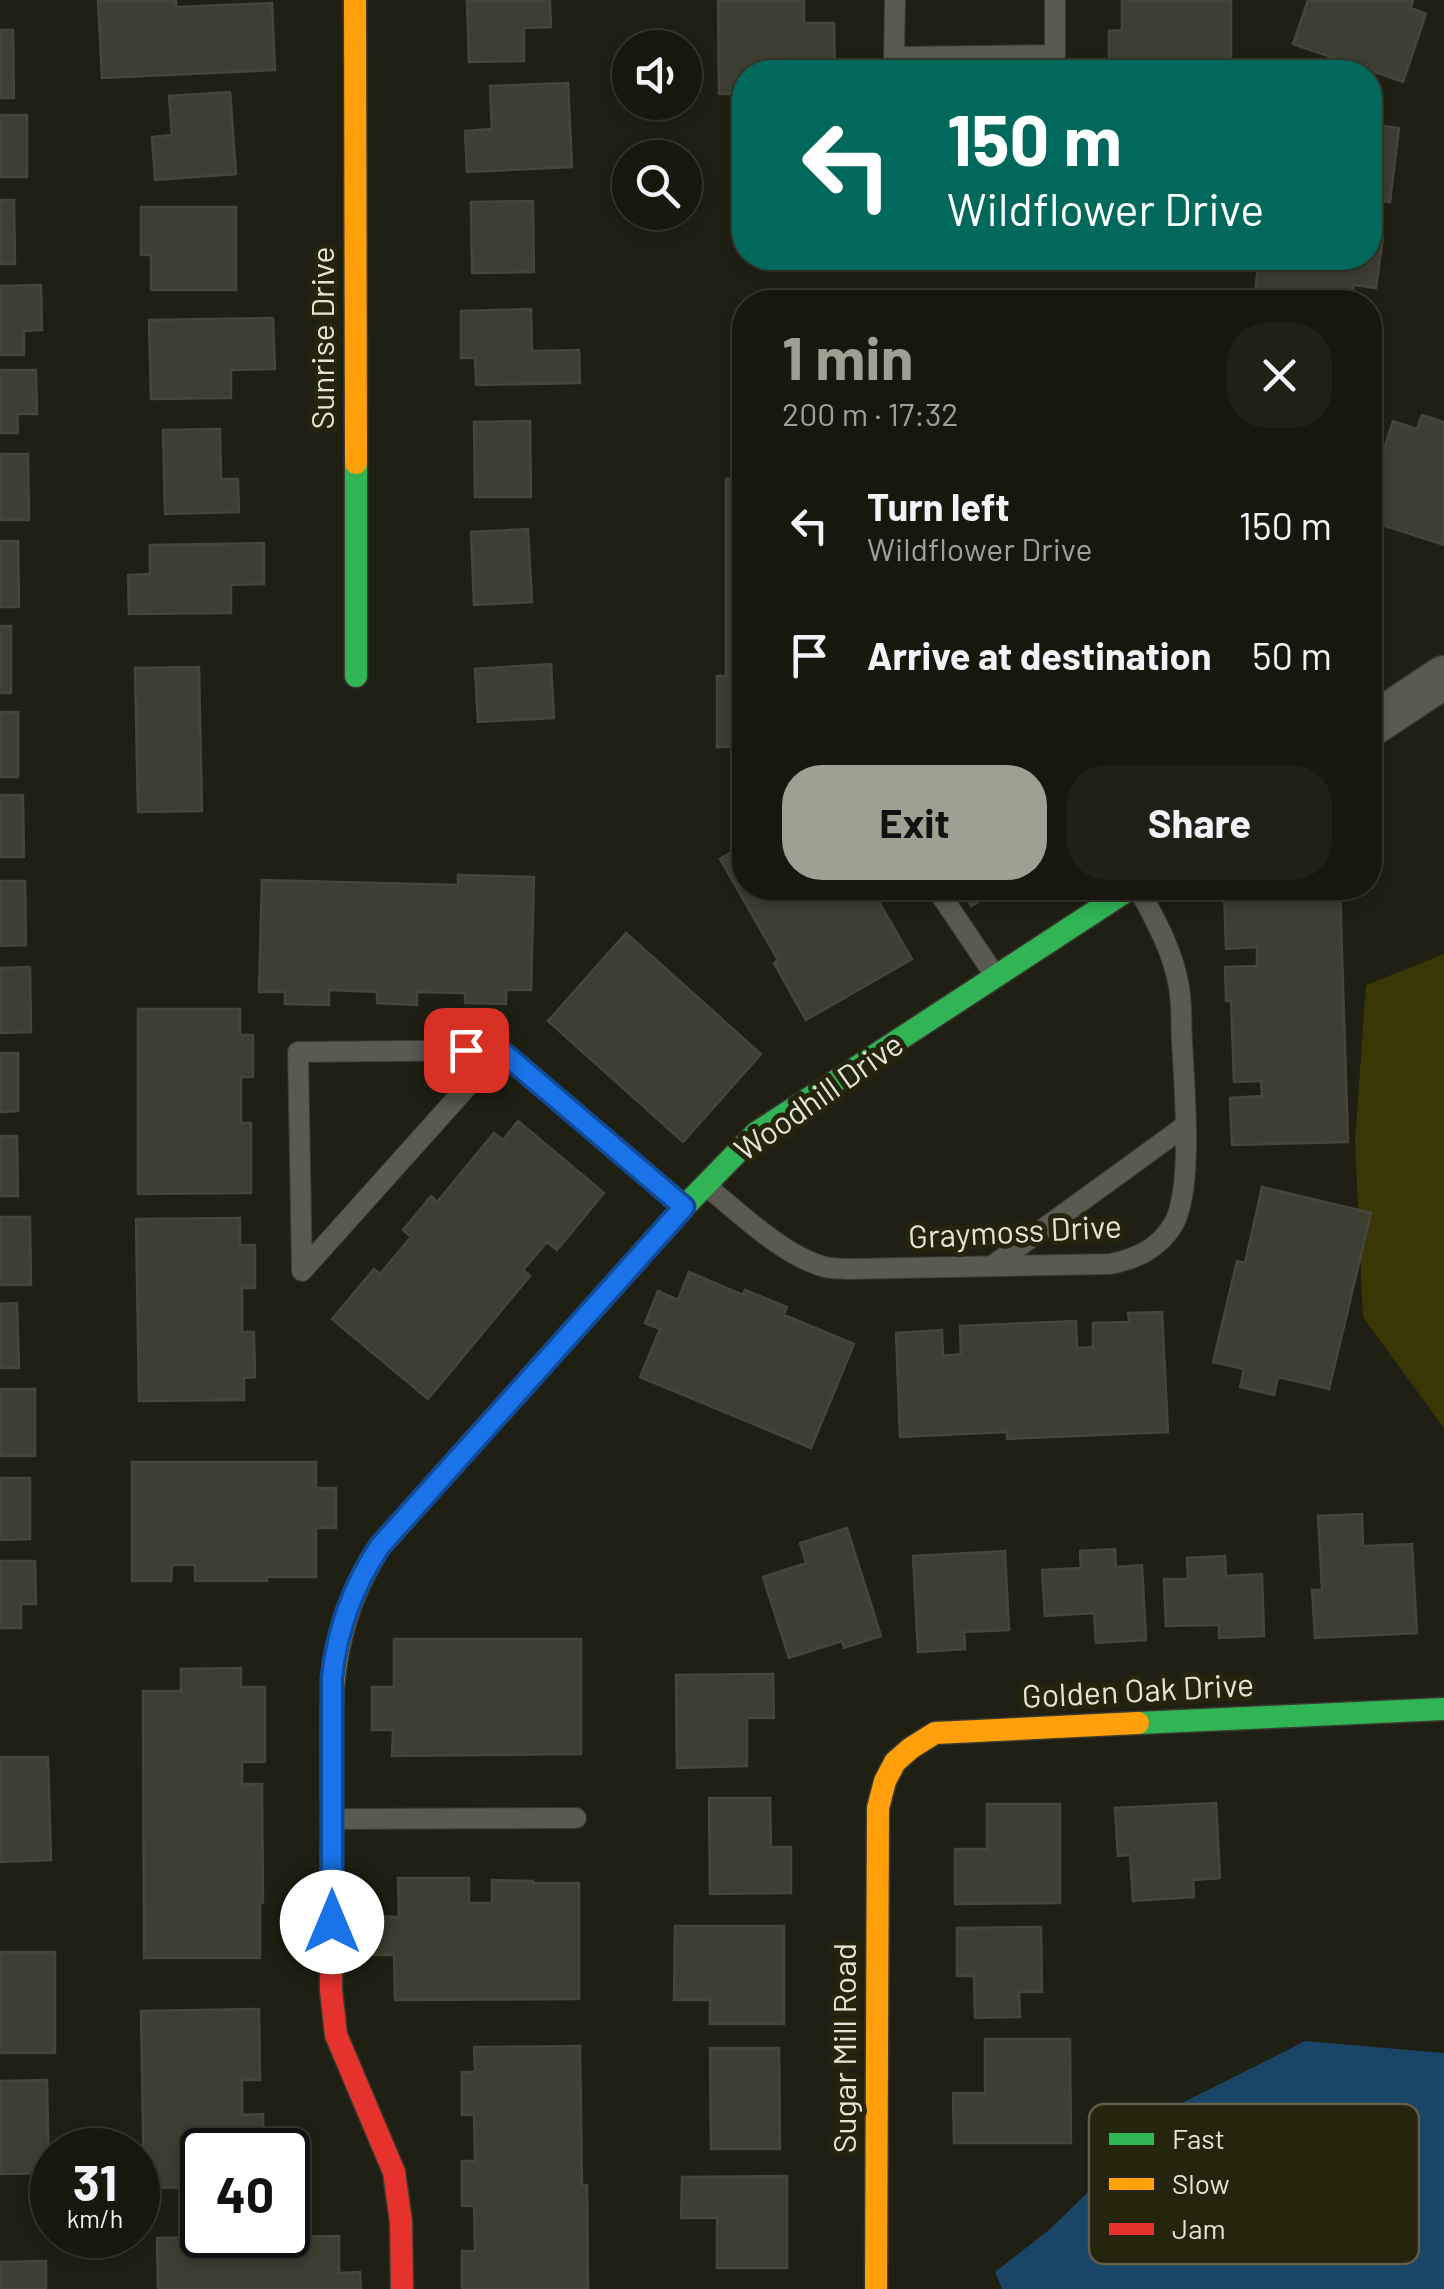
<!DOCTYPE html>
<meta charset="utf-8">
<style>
:root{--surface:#17170e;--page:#202017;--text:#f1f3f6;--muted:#9e9f9e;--line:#36362e;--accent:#a0a092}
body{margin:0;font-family:Barlow,sans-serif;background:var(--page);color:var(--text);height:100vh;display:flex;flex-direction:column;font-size:38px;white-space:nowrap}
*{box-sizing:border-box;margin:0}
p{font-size:32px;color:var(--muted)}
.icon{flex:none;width:55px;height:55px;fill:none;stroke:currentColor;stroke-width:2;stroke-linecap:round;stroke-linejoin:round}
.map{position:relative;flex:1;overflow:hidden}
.details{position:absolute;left:732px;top:290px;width:650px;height:610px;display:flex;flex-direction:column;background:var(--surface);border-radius:40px;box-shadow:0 5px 15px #0003,0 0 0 2px var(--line)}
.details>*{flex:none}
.guide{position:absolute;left:732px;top:60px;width:650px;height:210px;border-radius:40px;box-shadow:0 5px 15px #0003,0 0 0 2px var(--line);background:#00695c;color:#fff;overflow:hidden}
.tools{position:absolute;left:612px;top:30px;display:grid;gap:20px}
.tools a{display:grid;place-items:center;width:90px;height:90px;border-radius:50%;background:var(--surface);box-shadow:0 5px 15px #0003,0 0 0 2px var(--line);font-size:50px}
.speed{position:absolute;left:30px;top:2128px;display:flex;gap:20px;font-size:50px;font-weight:700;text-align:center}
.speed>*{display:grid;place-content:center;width:130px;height:130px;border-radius:50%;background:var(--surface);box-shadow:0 5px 15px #0003,0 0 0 2px var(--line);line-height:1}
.speed small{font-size:25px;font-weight:400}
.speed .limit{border:5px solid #111;border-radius:15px;background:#fff;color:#111}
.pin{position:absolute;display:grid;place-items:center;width:85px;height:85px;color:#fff;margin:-42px;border-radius:20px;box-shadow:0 5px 15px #0006}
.me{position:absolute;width:110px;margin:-55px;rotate:0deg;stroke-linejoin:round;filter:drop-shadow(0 0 8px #0008)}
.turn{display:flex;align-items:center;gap:35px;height:210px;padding:0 50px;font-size:45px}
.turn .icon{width:130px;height:130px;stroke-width:2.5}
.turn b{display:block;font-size:70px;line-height:85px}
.round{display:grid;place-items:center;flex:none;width:105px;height:105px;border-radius:40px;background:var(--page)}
.headline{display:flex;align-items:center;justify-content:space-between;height:170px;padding:0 50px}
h1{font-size:60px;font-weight:700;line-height:75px;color:var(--accent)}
.action{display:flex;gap:20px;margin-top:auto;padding:20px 50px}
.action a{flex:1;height:115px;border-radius:40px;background:var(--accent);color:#111;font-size:40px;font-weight:700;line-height:115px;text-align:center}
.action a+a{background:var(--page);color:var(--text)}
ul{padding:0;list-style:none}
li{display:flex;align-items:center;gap:30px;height:130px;padding:0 50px}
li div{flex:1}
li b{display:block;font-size:38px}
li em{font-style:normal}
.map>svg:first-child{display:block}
</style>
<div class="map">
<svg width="1444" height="2289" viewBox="0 0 1444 2289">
<rect width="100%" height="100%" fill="#1f1f13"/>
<path fill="#393705" d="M1444 954V1428L1363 1317 1355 1142 1366 985Z"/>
<path fill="#194666" d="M1305 2041 1444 2053V2289H1002L995 2272 1049 2230 1176 2106Z"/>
<path fill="#3e3e33" stroke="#45453a" stroke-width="2.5" d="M98 0H176V7L272 3 275 70 102 78Z
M467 0H550L551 27 524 28V61L469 62Z
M718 0H804V23H834L835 72H745V94H719Z
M1122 0H1231V72H1109V31L1122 30Z
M1308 0H1413L1411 8 1426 14 1403 82 1293 44Z
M0 30H13L14 98H0Z
M568 83 572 167 467 172 465 131 492 129 490 86Z
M230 92 236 174 155 180 152 137 172 135 169 96Z
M0 115H27V177H0Z
M1370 124 1399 128 1390 202 1370 199Z
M0 200H14L15 264H0Z
M533 201 534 272 472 273 471 202Z
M141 207H236V290H151V255H141Z
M1370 235 1383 237 1376 288 1354 285 1352 302H1254L1259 258H1370Z
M41 285 42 330 24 331V355H0V286Z
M880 291H1043V302H880Z
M841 295 842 302H772V296Z
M531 309 532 351 579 350 580 383 476 385 475 358H461V311Z
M273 318 275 369 231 370V398L151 399 149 320Z
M0 370H36L37 414H17L18 433H0Z
M1422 415 1444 422V545L1370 521V492L1393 421 1417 429Z
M530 421 531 497H475L474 422Z
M220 429 221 479H238L239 512 165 514 163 430Z
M0 454H28L29 520H0Z
M726 479H745V747H717V676H726Z
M528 529 532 602 474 605 471 532Z
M0 541H18L19 607H0Z
M264 543V584L231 585V613L129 614 128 575 150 574V545Z
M0 626H11V693H0Z
M551 664 554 718 478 722 475 669Z
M199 667 202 811 138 812 135 668Z
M0 712H18V777H0Z
M0 795H23L24 857H0Z
M745 844V888H871L912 959 806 1020 774 963 778 960 720 859Z
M458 875 534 877 531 990H506V1004L465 1003V993L417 992V1005L377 1003V992L329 990V1005L285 1004V992H259L262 880 458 885Z
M0 881H25L26 945 0 946Z
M960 888H1004L971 906Z
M1224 888H1340L1348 1142 1232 1145 1230 1098 1262 1096 1261 1081 1234 1082 1231 1001H1226L1225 967 1257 966V947L1226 949Z
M626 933 761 1054 683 1142 548 1021Z
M30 967 31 1032 0 1033V968Z
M138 1009H240V1035H253V1077H241V1123H251V1193L138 1194Z
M0 1053H18V1111L0 1112Z
M518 1121 604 1193 557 1250 547 1242 523 1270 530 1276 428 1399 332 1319 374 1269 380 1274 411 1237 403 1230 431 1196 437 1202 494 1133 503 1140Z
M0 1136H17L18 1196H0Z
M1262 1187 1371 1213 1329 1389 1278 1377 1274 1395 1240 1387 1244 1369 1213 1362 1237 1261 1245 1263Z
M0 1217H30L31 1285H0Z
M240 1218V1245H255V1288H242V1332H254L255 1377 244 1378V1400L139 1401 136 1219Z
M689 1272 743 1295 745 1290 787 1307 784 1315 854 1344 811 1448 640 1377 660 1329 645 1323 658 1291 678 1300Z
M17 1303 19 1368H0V1304Z
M1162 1312 1168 1432 1007 1439V1432L900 1437 896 1333 942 1330 943 1356 961 1354 960 1326 1076 1321 1077 1348 1093 1347V1323L1129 1322 1128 1313Z
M0 1389H35V1456H0Z
M132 1462H316V1488H336V1528H316V1577H267V1581H195V1565H172L171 1581H132Z
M0 1478H30V1539L0 1540Z
M1362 1514 1363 1546 1412 1544 1417 1633 1315 1638 1312 1590H1322L1318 1516Z
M847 1528 881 1636 844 1648 842 1641 789 1658 763 1577 806 1563 800 1543Z
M1115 1549 1116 1567 1142 1565 1146 1640 1096 1643 1094 1613 1045 1616 1042 1570 1081 1568 1080 1551Z
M1005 1551 1009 1630 964 1632 965 1649 918 1652 913 1556Z
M1225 1556 1226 1576 1262 1574 1264 1636 1219 1638V1625L1166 1626 1164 1579H1188L1187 1558Z
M0 1561H35L36 1604H21V1628H0Z
M394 1639H581V1754L392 1756 393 1730H372V1687H394Z
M241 1668V1687H265V1762H242V1784H262L263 1903H260V1958H144L143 1691H181V1669Z
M773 1674 774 1718H747V1766L677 1768 676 1675Z
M0 1757H48L51 1860 0 1862Z
M709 1798H770L771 1847H791V1893L710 1894Z
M1216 1803 1220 1878 1193 1880 1194 1897 1133 1901 1130 1855 1118 1856 1115 1808Z
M987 1804H1060V1903L955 1904V1849H987Z
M398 1878H469V1903H492V1880L533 1881V1883H579V1999L395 2000 394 1955H374V1916L399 1917Z
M675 1926H784V2024H710V2000H674Z
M1041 1927 1042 1992H1019L1020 2017 975 2018 974 1976H957V1928Z
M0 1952H55V2053H0Z
M259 2009 260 2080H242V2115L263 2114 264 2150H202V2187L144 2188 141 2011Z
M985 2039H1070L1071 2143H954L953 2093H985Z
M580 2046 582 2185H587L588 2289H462V2251H475L474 2206H462V2161H475L474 2115H462V2072H475L474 2047Z
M710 2048H779L780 2149H711Z
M47 2080 49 2173 0 2174V2081Z
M787 2176V2268H717V2218H681L682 2177Z
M339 2236V2273L360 2272 361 2289H158L157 2238Z
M46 2261V2289H0V2262Z"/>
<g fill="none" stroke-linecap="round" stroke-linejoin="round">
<g stroke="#393930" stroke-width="22">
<path id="lane" d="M895 0 894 57 1055 55V0
M936 888 996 977
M500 1050 298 1052 302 1271 500 1050 682 1206
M706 1186C740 1213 783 1256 825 1267 833 1269 842 1268 849 1269L1110 1264C1136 1259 1158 1249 1173 1225 1194 1189 1184 1085 1182 1041 1181 1023 1182 1004 1179 987 1173 951 1155 919 1138 888
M992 1266 1185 1126
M334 1819 576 1818"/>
</g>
<g stroke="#393930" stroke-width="45">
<path id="street" d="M1370 726 1444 677"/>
</g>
<g stroke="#393930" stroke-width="25">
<path id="fast" d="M356 463V676
M634 1263 684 1207 756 1133 1131 888
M1138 1723 1444 1709"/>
</g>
<g stroke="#393930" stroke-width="25">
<path id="slow" d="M355 0 356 463
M332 1819C332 1714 321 1639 380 1546L634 1263
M876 2289 878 1808 885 1781 895 1762 911 1748 935 1733 1138 1723"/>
</g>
<g stroke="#393930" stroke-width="25">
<path id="jam" d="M332 1819 331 1990 336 2035 394 2172 401 2222 402 2289"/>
</g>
<use href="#lane" stroke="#5a5a50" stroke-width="20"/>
<use href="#street" stroke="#5a5a50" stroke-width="42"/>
<use href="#fast" stroke="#30b455" stroke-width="22"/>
<use href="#slow" stroke="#ff9f0a" stroke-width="22"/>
<use href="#jam" stroke="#e5322d" stroke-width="22"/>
</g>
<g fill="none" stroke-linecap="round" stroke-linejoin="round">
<g stroke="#114b97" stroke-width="25">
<path id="route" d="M332 1922V1678C337 1630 353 1586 380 1546L684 1207 500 1050H466"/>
</g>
<use href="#route" stroke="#1a73e8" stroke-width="18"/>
</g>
<g text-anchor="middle" stroke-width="10" stroke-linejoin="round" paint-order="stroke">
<g font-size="32" fill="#e5e5d7" stroke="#25240d">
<text transform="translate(323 338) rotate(-90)" y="11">Sunrise Drive</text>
<text transform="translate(819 1097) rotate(-35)" y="11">Woodhill Drive</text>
<text transform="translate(1015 1232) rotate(-3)" y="11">Graymoss Drive</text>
<text transform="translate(1138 1691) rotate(-3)" y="11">Golden Oak Drive</text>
<text transform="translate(845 2048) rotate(-90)" y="11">Sugar Mill Road</text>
</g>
</g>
<rect x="1089" y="2104" width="330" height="160" rx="15" fill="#25240d" stroke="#5f5e4a" stroke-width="2.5"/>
<rect x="1109" y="2133" width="45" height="12" fill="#30b455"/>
<rect x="1109" y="2178" width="45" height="12" fill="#ff9f0a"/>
<rect x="1109" y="2223" width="45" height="12" fill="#e5322d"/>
<g font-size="28" fill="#e5e5d7">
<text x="1172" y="2149">Fast</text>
<text x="1172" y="2194">Slow</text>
<text x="1172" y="2239">Jam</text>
</g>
</svg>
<div class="tools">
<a><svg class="icon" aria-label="sound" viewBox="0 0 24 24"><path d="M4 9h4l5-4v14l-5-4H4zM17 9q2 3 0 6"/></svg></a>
<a><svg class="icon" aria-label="search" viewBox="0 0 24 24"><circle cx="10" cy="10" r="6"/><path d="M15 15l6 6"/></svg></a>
</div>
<div class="speed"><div>31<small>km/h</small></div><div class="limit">40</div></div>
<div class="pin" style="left:466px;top:1050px;background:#d93025"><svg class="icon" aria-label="arrive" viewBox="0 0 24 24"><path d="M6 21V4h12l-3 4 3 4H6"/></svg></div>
<svg class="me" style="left:332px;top:1922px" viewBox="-20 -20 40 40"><circle r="19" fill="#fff"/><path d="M0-13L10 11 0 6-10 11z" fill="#1a73e8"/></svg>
<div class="guide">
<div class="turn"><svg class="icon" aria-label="left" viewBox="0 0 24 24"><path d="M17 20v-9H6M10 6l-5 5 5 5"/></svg><div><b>150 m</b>Wildflower Drive</div></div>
</div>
<section class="details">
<div class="headline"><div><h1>1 min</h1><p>200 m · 17:32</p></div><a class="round"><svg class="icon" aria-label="close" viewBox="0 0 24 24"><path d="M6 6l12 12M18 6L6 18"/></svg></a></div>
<ul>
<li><svg class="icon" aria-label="left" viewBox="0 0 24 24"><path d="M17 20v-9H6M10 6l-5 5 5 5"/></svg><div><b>Turn left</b><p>Wildflower Drive</p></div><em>150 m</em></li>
<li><svg class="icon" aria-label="arrive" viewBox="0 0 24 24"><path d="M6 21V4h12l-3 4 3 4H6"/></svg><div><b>Arrive at destination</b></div><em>50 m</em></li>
</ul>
<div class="action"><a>Exit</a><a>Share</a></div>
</section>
</div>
